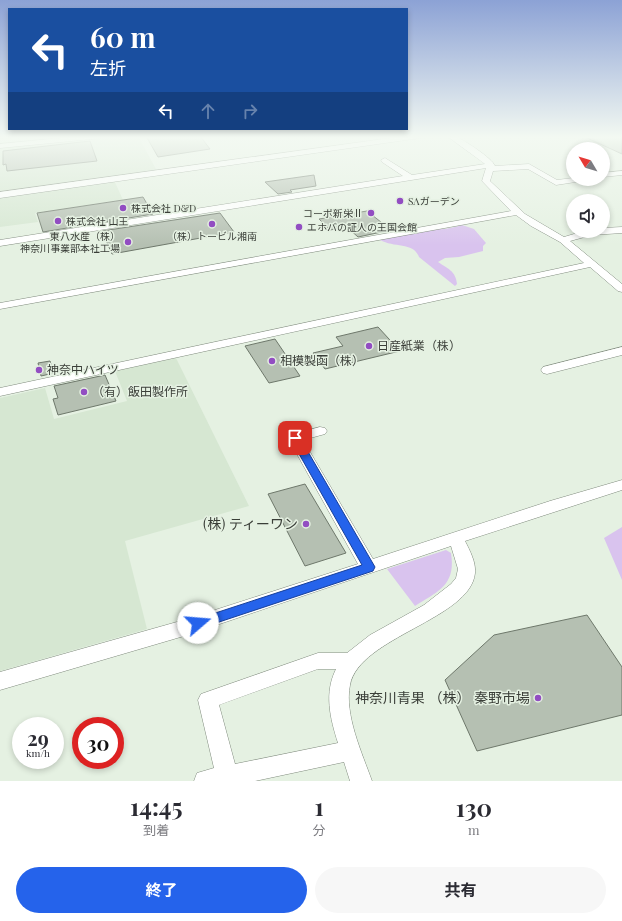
<!DOCTYPE html>
<html lang="ja">
<meta charset="utf-8">
<style>
:root{--surface:#fff;--page:#f7f7f7;--text:#2b2b33;--muted:#7c7c81;--accent:#2563eb}
body{margin:0;font-family:"Playfair Display","Noto Sans JP",serif;background:var(--page);color:var(--text);height:100vh;display:flex;flex-direction:column;font-size:15px;white-space:nowrap}
*{box-sizing:border-box;margin:0}
p{font-size:13px;color:var(--muted)}
.icon{flex:none;width:22px;height:22px;fill:none;stroke:currentColor;stroke-width:2;stroke-linecap:round;stroke-linejoin:round}
.map{position:relative;height:781px;overflow:hidden}
.drawer{display:flex;flex-direction:column;background:var(--surface);flex:1}
.drawer>*{flex:none}
.hud{position:absolute;left:8px;top:8px;width:400px;height:122px;border-radius:0px;box-shadow:0 2px 6px #0003;background:#1a4fa0;color:#fff;overflow:hidden}
.needle{width:26px;rotate:308deg}
.fabs{position:absolute;left:566px;top:142px;display:grid;gap:8px}
.fabs a{display:grid;place-items:center;width:44px;height:44px;border-radius:50%;background:var(--surface);box-shadow:0 2px 6px #0003;font-size:20px}
.speed{position:absolute;left:12px;top:717px;display:flex;gap:8px;font-size:20px;font-weight:700;text-align:center}
.speed>*{display:grid;place-content:center;width:52px;height:52px;border-radius:50%;background:var(--surface);box-shadow:0 2px 6px #0003;line-height:1}
.speed small{font-size:10px;font-weight:400}
.speed .limit{border:6px solid #d22;background:#fff;color:#111}
.pin{position:absolute;display:grid;place-items:center;width:34px;height:34px;color:#fff;margin:-17px;border-radius:8px;box-shadow:0 2px 6px #0006}
.me{position:absolute;width:44px;margin:-22px;rotate:72deg;stroke-linejoin:round;filter:drop-shadow(0 0 3px #0008)}
.turn{display:flex;align-items:center;gap:14px;height:84px;padding:0 16px;font-size:18px}
.turn .icon{width:52px;height:52px;stroke-width:2.5}
.turn b{display:block;font-size:28px;line-height:34px}
.lanes{display:flex;align-items:center;height:38px;padding:0 16px;background:#0003;justify-content:center;gap:20px;direction:ltr}
.lanes .off{opacity:.35}
.eta{display:flex;justify-content:space-evenly;align-items:center;height:68px;text-align:center}
.eta b{font-size:24px;font-weight:700;line-height:28px}
.cta{display:flex;gap:8px;margin-top:auto;padding:8px 16px}
.cta a{flex:1;height:46px;border-radius:24px;background:var(--accent);color:#fff;font-size:16px;font-weight:700;line-height:46px;text-align:center}
.cta a+a{background:var(--page);color:var(--text)}
.map>svg:first-child{display:block}
</style>
<div class="map">
<svg width="622" height="781" viewBox="0 0 622 781">
<rect width="100%" height="100%" fill="#e5f1e2"/>
<path fill="#d6e7d2" d="M110 136H138L157 171 0 192V148Z
M114 180 123 200 35 213 38 222 0 227V197Z
M176 358 249 506 125 541 147 629 0 671V398L45 388 54 419 127 401 115 371Z"/>
<path fill="#d9c3ee" d="M462 225 474 229 486 243 483 246V251L459 257 445 258 438 262C447 268 456 271 457 284L455 286 419 257C414 242 394 248 380 240L379 238 434 229C443 230 452 228 462 225Z
M622 527V580L604 538Z
M446 550 451 553C456 585 439 591 415 606L387 569Z"/>
<path fill="#b5c0b2" stroke="#6e786b" d="M146 136H200L210 149 158 157Z
M583 136H622V154Z
M90 141 97 161 7 171 6 164 3 165V151Z
M314 175 316 186 290 190 292 192 278 194 265 182Z
M143 197 153 214 98 223 97 220 72 224 73 227 43 232 37 213Z
M367 211 391 230 358 237 347 227 330 230 319 219Z
M220 213 234 232 112 254 102 231Z
M378 327 400 351 325 369 313 353 343 346 336 337Z
M275 339 300 376 269 383 245 346Z
M50 361 54 373 41 376 38 363Z
M105 375 116 401 58 415 53 399 58 398 54 386Z
M305 484 346 553 305 566 268 494Z
M587 615 622 667V715L477 751 445 680 494 635Z"/>
<g fill="none" stroke-linecap="round" stroke-linejoin="round">
<g stroke="#808b7e" stroke-width="1">
<path id="minor" d="M81 136H106L102 138 0 148V144Z
M405 136H424L420 138 0 198V192Z
M447 136C451 136 454 135 457 137 465 141 492 158 495 166L529 164 557 180 573 178 586 179 582 181 556 185 528 169 493 171 490 181 525 214 564 237 584 231H603V228L622 227V233L592 235 570 241 622 284V292L618 291 590 267 0 396V388L584 263 560 242 531 226 516 215 0 309V303L511 211 482 181 486 168 0 246V240L403 176 382 162 381 160 385 158 412 175 485 164Z
M622 171V175L603 177V173Z
M622 347V355L547 374 543 373 541 370 543 367Z
M320 427 325 428 327 431 325 434 303 440 373 559 550 501 622 480V490L465 541C470 551 476 562 475 573 471 619 359 637 350 685 344 714 362 753 372 781H350L344 762 255 781H194L197 773 214 768 198 700 201 694 318 653H347L370 635 424 605 451 584 456 578 458 569 451 546 184 636 0 690V672L184 620 358 564 288 438 290 435ZM318 669H336C324 693 330 718 338 743L235 764 219 705Z"/>
</g>
<use href="#minor" fill="#fff" fill-rule="evenodd"/>
</g>
<linearGradient id="sky" x2="0" y2="1"><stop stop-color="#8ca2d5"/><stop offset="0.56" stop-color="#f3f9f2"/><stop offset="1" stop-color="#f3f9f2" stop-opacity="0"/></linearGradient>
<rect width="622" height="245" fill="url(#sky)"/>
<path fill="#2563eb" stroke="#184099" d="M295 434 300 438 375 567 373 571 198 629 194 627 192 623 194 620 362 565 290 438Z"/>
<g fill="#924dc2" stroke="#e5f1e2" stroke-width="1.5">
<circle cx="400" cy="201" r="4"/>
<circle cx="123" cy="208" r="4"/>
<circle cx="371" cy="213" r="4"/>
<circle cx="58" cy="221" r="4"/>
<circle cx="212" cy="224" r="4"/>
<circle cx="299" cy="227" r="4"/>
<circle cx="128" cy="242" r="4"/>
<circle cx="369" cy="346" r="4"/>
<circle cx="272" cy="361" r="4"/>
<circle cx="39" cy="370" r="4"/>
<circle cx="84" cy="392" r="4"/>
<circle cx="306" cy="524" r="4"/>
<circle cx="538" cy="698" r="4"/>
</g>
<g text-anchor="middle" stroke-width="3" stroke-linejoin="round" paint-order="stroke">
<g font-size="10" fill="#3a3e38" stroke="#e5f1e2" text-anchor="start">
<text x="408" y="205">SAガーデン</text>
<text x="131" y="212">株式会社 D&amp;D</text>
<text x="363" y="217" text-anchor="end">コーポ新栄Ⅱ</text>
<text x="66" y="225">株式会社 山王</text>
<text x="307" y="231">エホバの証人の王国会館</text>
<text x="120" y="240" text-anchor="end">東八水産（株）<tspan x="120" dy="12">神奈川事業部本社工場</tspan></text>
<text x="212" y="240" text-anchor="middle">（株）トービル湘南</text>
</g>
<g font-size="12" fill="#3a3e38" stroke="#e5f1e2" text-anchor="start">
<text x="377" y="350">日産紙業（株）</text>
<text x="280" y="365">相模製函（株）</text>
<text x="47" y="374">神奈中ハイツ</text>
<text x="92" y="396">（有）飯田製作所</text>
</g>
<g font-size="14" fill="#3a3e38" stroke="#e5f1e2" text-anchor="end">
<text x="298" y="529">(株) ティーワン</text>
<text x="530" y="703">神奈川青果 （株） 秦野市場</text>
</g>
</g>
</svg>
<div class="fabs">
<a><svg class="needle" viewBox="-14 -14 28 28"><path d="M0-13l5 13h-10z" fill="#e53935"/><path d="M0 13l5-13h-10z" fill="#7c7c81"/></svg></a>
<a><svg class="icon" aria-label="sound" viewBox="0 0 24 24"><path d="M4 9h4l5-4v14l-5-4H4zM17 9q2 3 0 6"/></svg></a>
</div>
<div class="speed"><div>29<small>km/h</small></div><div class="limit">30</div></div>
<div class="pin" style="left:295px;top:438px;background:#d93025"><svg class="icon" aria-label="arrive" viewBox="0 0 24 24"><path d="M6 21V4h12l-3 4 3 4H6"/></svg></div>
<svg class="me" style="left:198px;top:623px" viewBox="-20 -20 40 40"><circle r="19" fill="#fff"/><path d="M0-13L10 11 0 6-10 11z" fill="#2563eb"/></svg>
<div class="hud">
<div class="turn"><svg class="icon" aria-label="left" viewBox="0 0 24 24"><path d="M17 20v-9H6M10 6l-5 5 5 5"/></svg><div><b>60 m</b>左折</div></div>
<div class="lanes"><svg class="icon" aria-label="left" viewBox="0 0 24 24"><path d="M17 20v-9H6M10 6l-5 5 5 5"/></svg><svg class="icon off" aria-label="ahead" viewBox="0 0 24 24"><path d="M12 20V5M6 11l6-6 6 6"/></svg><svg class="icon off" aria-label="right" viewBox="0 0 24 24"><path d="M7 20v-9h11M14 6l5 5-5 5"/></svg></div>
</div>
</div>
<section class="drawer">
<div class="eta">
<div><b>14:45</b><p>到着</p></div>
<div><b>1</b><p>分</p></div>
<div><b>130</b><p>m</p></div>
</div>
<div class="cta"><a>終了</a><a>共有</a></div>
</section>
